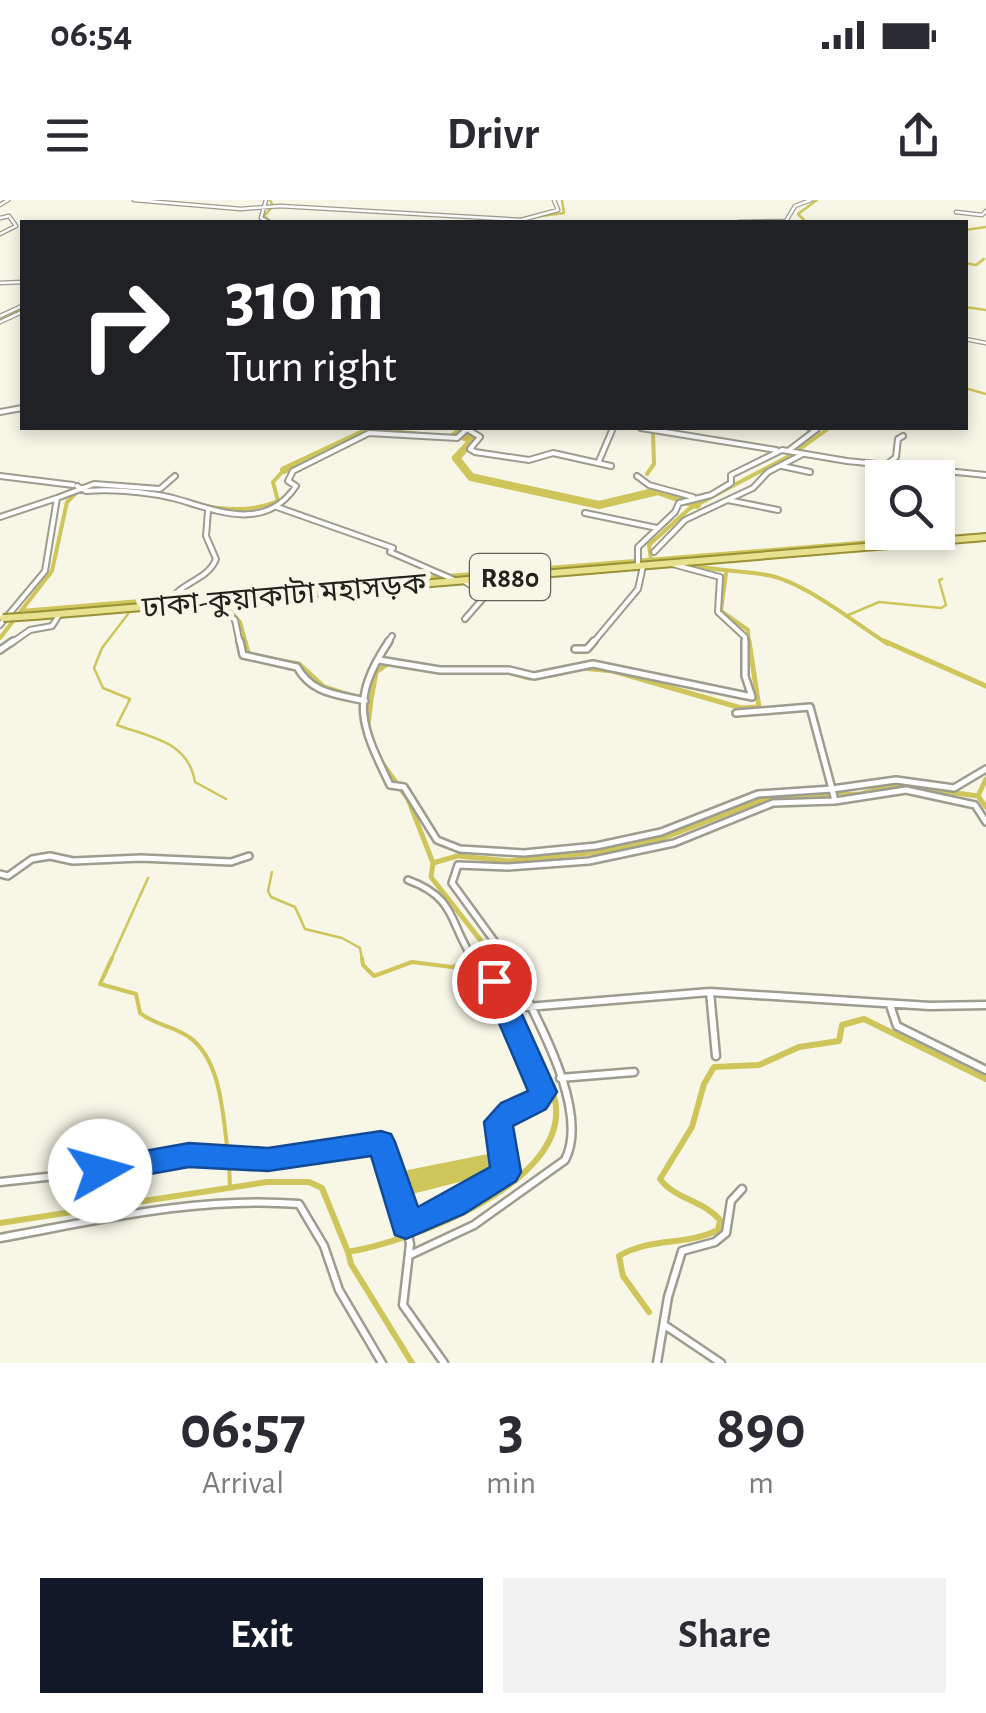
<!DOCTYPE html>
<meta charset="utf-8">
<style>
:root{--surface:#fff;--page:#f2f2f3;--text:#2b2b33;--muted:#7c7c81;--accent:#111827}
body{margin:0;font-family:"Alegreya Sans","Noto Sans Bengali",sans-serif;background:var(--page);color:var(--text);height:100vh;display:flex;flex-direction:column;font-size:38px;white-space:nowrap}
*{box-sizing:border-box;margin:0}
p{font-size:32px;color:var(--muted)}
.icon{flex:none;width:55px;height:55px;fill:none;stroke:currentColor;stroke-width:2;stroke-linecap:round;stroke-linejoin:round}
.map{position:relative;height:1163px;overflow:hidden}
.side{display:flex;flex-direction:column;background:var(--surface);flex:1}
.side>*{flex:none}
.guide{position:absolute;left:20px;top:20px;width:948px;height:210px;border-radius:0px;box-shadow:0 5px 15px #0003;background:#202124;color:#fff;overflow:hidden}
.controls{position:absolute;left:865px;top:260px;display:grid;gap:20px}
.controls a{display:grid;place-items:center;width:90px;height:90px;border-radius:0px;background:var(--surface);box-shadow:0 5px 15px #0003;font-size:50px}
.pin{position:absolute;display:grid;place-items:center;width:85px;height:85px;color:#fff;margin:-42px;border:5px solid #fff;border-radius:50%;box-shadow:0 2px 10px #0007}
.me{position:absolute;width:110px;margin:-55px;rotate:83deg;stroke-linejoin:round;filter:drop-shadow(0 0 8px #0008)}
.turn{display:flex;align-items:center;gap:35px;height:210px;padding:0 40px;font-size:45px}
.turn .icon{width:130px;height:130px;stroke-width:2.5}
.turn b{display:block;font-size:70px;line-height:85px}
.eta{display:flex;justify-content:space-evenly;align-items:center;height:170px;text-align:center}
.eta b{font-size:60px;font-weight:700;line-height:70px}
.button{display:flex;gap:20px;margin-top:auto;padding:20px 40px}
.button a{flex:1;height:115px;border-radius:0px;background:var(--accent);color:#fff;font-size:40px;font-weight:700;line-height:115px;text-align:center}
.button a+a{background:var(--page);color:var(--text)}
.status{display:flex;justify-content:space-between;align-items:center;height:70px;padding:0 50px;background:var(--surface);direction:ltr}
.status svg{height:28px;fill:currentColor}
header{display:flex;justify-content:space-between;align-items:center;height:130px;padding:0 40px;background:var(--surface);font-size:45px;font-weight:700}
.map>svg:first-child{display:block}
</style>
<div class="status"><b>06:54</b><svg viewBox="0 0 49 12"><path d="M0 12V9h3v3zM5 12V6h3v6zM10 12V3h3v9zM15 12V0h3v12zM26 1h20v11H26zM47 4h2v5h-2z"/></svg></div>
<header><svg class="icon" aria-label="menu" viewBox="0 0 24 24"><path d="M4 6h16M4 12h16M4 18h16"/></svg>Drivr<svg class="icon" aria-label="share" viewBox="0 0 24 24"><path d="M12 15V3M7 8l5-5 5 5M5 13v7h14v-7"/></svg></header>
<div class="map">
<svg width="986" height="1163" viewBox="0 0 986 1163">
<rect width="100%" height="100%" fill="#f7f6e7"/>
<path fill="#cfc65b" d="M493 953 499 961 495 973 412 994 406 991 400 976 408 970Z"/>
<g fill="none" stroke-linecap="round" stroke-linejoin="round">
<path stroke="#cfc65b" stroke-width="2.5" d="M965 63 976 65 984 59
M128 414 102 448 94 468 103 488 130 499 117 525C152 538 188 541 195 582L226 599
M846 416 879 402 941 408 946 405 939 380 942 379
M272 672 268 691 271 697 295 707 305 729 342 738 360 748 362 760
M111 760 148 678
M478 760 494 756"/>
<path stroke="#cfc65b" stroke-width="4" d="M112 758 100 784 136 794 140 813C155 825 174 826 189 837 222 860 223 918 228 954
M362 758 363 765 374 776 412 762 452 767 488 758
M229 961 230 988"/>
<path stroke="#cfc65b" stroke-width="2.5" d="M270 0 273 6 264 16 271 22
M495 22 564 13 562 0
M806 22 798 14 817 0
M965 30 986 27
M965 107 986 110
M0 118 22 109
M965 188 986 194"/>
<path stroke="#cfc65b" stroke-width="4" d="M373 229 430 235
M451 236 463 228
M647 274 654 264 653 233
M133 288C179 299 232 321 278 301L273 282 284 270
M651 360 649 345 689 309 793 254 829 228
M690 365C716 371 741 370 767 375 805 382 855 423 888 444
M726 373 721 411 748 430 749 444
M348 384 945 336
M222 402 240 422 246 444
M21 411 332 385
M0 438 52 371 67 302 78 291"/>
<path stroke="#cfc65b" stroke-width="5" d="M245 441 248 453 254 456
M884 441 986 486
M280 461 299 464 324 487 352 496
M415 468 459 472
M582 468 613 471 741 508 759 507 749 441
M509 472 529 478 562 473
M367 499 371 500 368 525
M371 500 376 472 390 462
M382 563 408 599 433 663
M978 596 986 607
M457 656 433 663 431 677 496 760
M459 656 509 661 599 652 666 637 770 597 860 594 897 585 978 596 986 579"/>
<path stroke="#cfc65b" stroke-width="6" d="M0 1023 267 982H309L322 988 348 1052
M649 1112 623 1076 619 1056C650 1037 686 1046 718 1030L720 1020C703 1000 676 1000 660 979L692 927 704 884 714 867 759 865 799 847 839 841 842 825 864 819 986 879
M412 1163 351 1064 348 1052C409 1042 572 983 555 900 552 886 543 871 537 857 523 824 509 791 495 758"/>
<path stroke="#cfc65b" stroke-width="8" d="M457 234 473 240 456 258 471 277 599 305 658 291 697 305
M284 270 374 228"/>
<g stroke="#9d9c8f" stroke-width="5">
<path id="minor-far3" d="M134 0 241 9 280 6 521 20 558 10 554 0
M266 0 261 18 269 22
M0 5 8 0
M956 12 982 15 986 11
M0 18 9 16 16 26 0 34
M738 22 786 21 795 6 811 0
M0 83 22 82
M0 116 22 106
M0 122 22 112
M965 139 986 143"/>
</g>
<g stroke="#9d9c8f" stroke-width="8">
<path id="minor-far2" d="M0 212 22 208
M641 228 776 250
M467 229 480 237 470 249 475 252 529 260 553 253 611 266
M788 251 817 229 810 228
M599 261 613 228
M886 265 896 257 898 239 903 236
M782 266 810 272
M0 276 73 285
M637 276 649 285 693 297
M77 286 86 291C114 289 146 292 173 298 214 309 264 334 296 286L288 281 293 271 369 233 457 238 468 228
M728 300 778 310
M277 307 393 348 390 352 457 381
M585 313 657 328
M0 317 57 298
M654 352 685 320 753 288 768 272 801 255
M672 364 720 377 718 412 745 437V444
M638 366V347L675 312 679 303 711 295 731 283V275L782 250 847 261 986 275
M464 381 486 395 465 419
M214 401 235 420 240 444
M169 404C179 381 207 382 216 359L206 336 208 311
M0 425 45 371 57 298 94 284 160 289 175 276
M10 444 30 430 52 426 59 415
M387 444 392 436
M592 444 638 389 643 366"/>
</g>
<g stroke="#9d9c8f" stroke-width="10">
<path id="minor-far1" d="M240 441 243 455 297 467C312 494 337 494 365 501
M389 441C349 501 361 525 390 585L404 587 437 640 460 649 524 653 596 646 661 632 758 594 832 589 810 507 736 513
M575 449H587L594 441
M0 450 13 441
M379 460 440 470H509L534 476 593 464 752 497 745 476V441
M835 601 906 590 975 605 986 622
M0 674 8 676 32 659 50 656 73 661 141 658 231 662 249 656
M408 680C458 698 449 725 474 760
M508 760 452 683 458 665 508 667 589 661 674 643 773 603 835 601 832 589 896 580 954 588 986 569"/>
</g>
<g stroke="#9d9c8f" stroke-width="11">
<path id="minor" d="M710 792 716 856
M890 805 897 826 986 870
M527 807 710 792 930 806 986 805
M560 878 634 872
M0 982 138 967 189 955 269 960 381 943 400 996 410 1044 403 1105 444 1163
M406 1026 468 997 506 973 499 922 543 892 488 770 471 758
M0 1038C99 1020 198 996 299 1004L324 1046 339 1090 382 1163
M410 1055 474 1025 565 960C592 908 530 808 507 758
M666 1126 721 1163
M657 1163 668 1097 682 1051 715 1042 726 1033 731 1001 742 989"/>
</g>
<g stroke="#989136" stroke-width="10">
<path id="major" d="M34 416 986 337"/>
</g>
<use href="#minor-far3" stroke="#fff" stroke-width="2.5"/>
<use href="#minor-far2" stroke="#fff" stroke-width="4"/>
<use href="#minor-far1" stroke="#fff" stroke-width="5"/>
<use href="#minor" stroke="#fff" stroke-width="6"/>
<use href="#major" stroke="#e8e18e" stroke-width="6"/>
<g stroke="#989136" stroke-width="10" stroke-linecap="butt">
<path id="major-bridge" d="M3 418 34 416"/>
</g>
<use href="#major-bridge" stroke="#e8e18e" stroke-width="6"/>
</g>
<path fill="#1a73e8" stroke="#114b97" stroke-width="2.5" d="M494 772 503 774 507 781 557 892 546 909 513 926 521 972 516 981 464 1014 406 1039 395 1035 371 956 268 971 189 967 100 983 90 979 85 971 90 962 100 959 189 943 268 948 381 931 391 934 395 942 418 1007 490 967 484 922 501 903 528 891 481 781 484 774Z"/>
<g text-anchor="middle" stroke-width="10" stroke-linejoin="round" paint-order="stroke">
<rect fill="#f7f6e7" stroke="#62625a" stroke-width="2.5" x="470" y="354" width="80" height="46" rx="8"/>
<g font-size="28" font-weight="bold" fill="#22221d">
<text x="510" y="387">R880</text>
</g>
<g font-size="30" fill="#22221d" stroke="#f7f6e7">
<text transform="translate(284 395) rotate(-5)" y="10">ঢাকা-কুয়াকাটা মহাসড়ক</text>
</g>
</g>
</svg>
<div class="controls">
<a><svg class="icon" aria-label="search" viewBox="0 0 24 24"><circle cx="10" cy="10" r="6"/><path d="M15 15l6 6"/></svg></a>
</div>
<div class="pin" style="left:494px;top:781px;background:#d93025"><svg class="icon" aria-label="arrive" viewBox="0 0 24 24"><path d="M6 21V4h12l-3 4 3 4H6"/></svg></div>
<svg class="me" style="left:100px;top:971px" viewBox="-20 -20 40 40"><circle r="19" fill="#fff"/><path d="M0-13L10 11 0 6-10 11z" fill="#1a73e8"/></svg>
<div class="guide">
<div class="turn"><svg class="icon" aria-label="right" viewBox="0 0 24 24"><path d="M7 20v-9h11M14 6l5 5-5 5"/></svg><div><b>310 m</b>Turn right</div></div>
</div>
</div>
<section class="side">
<div class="eta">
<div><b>06:57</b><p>Arrival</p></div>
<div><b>3</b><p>min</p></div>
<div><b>890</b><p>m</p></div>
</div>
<div class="button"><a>Exit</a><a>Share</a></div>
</section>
